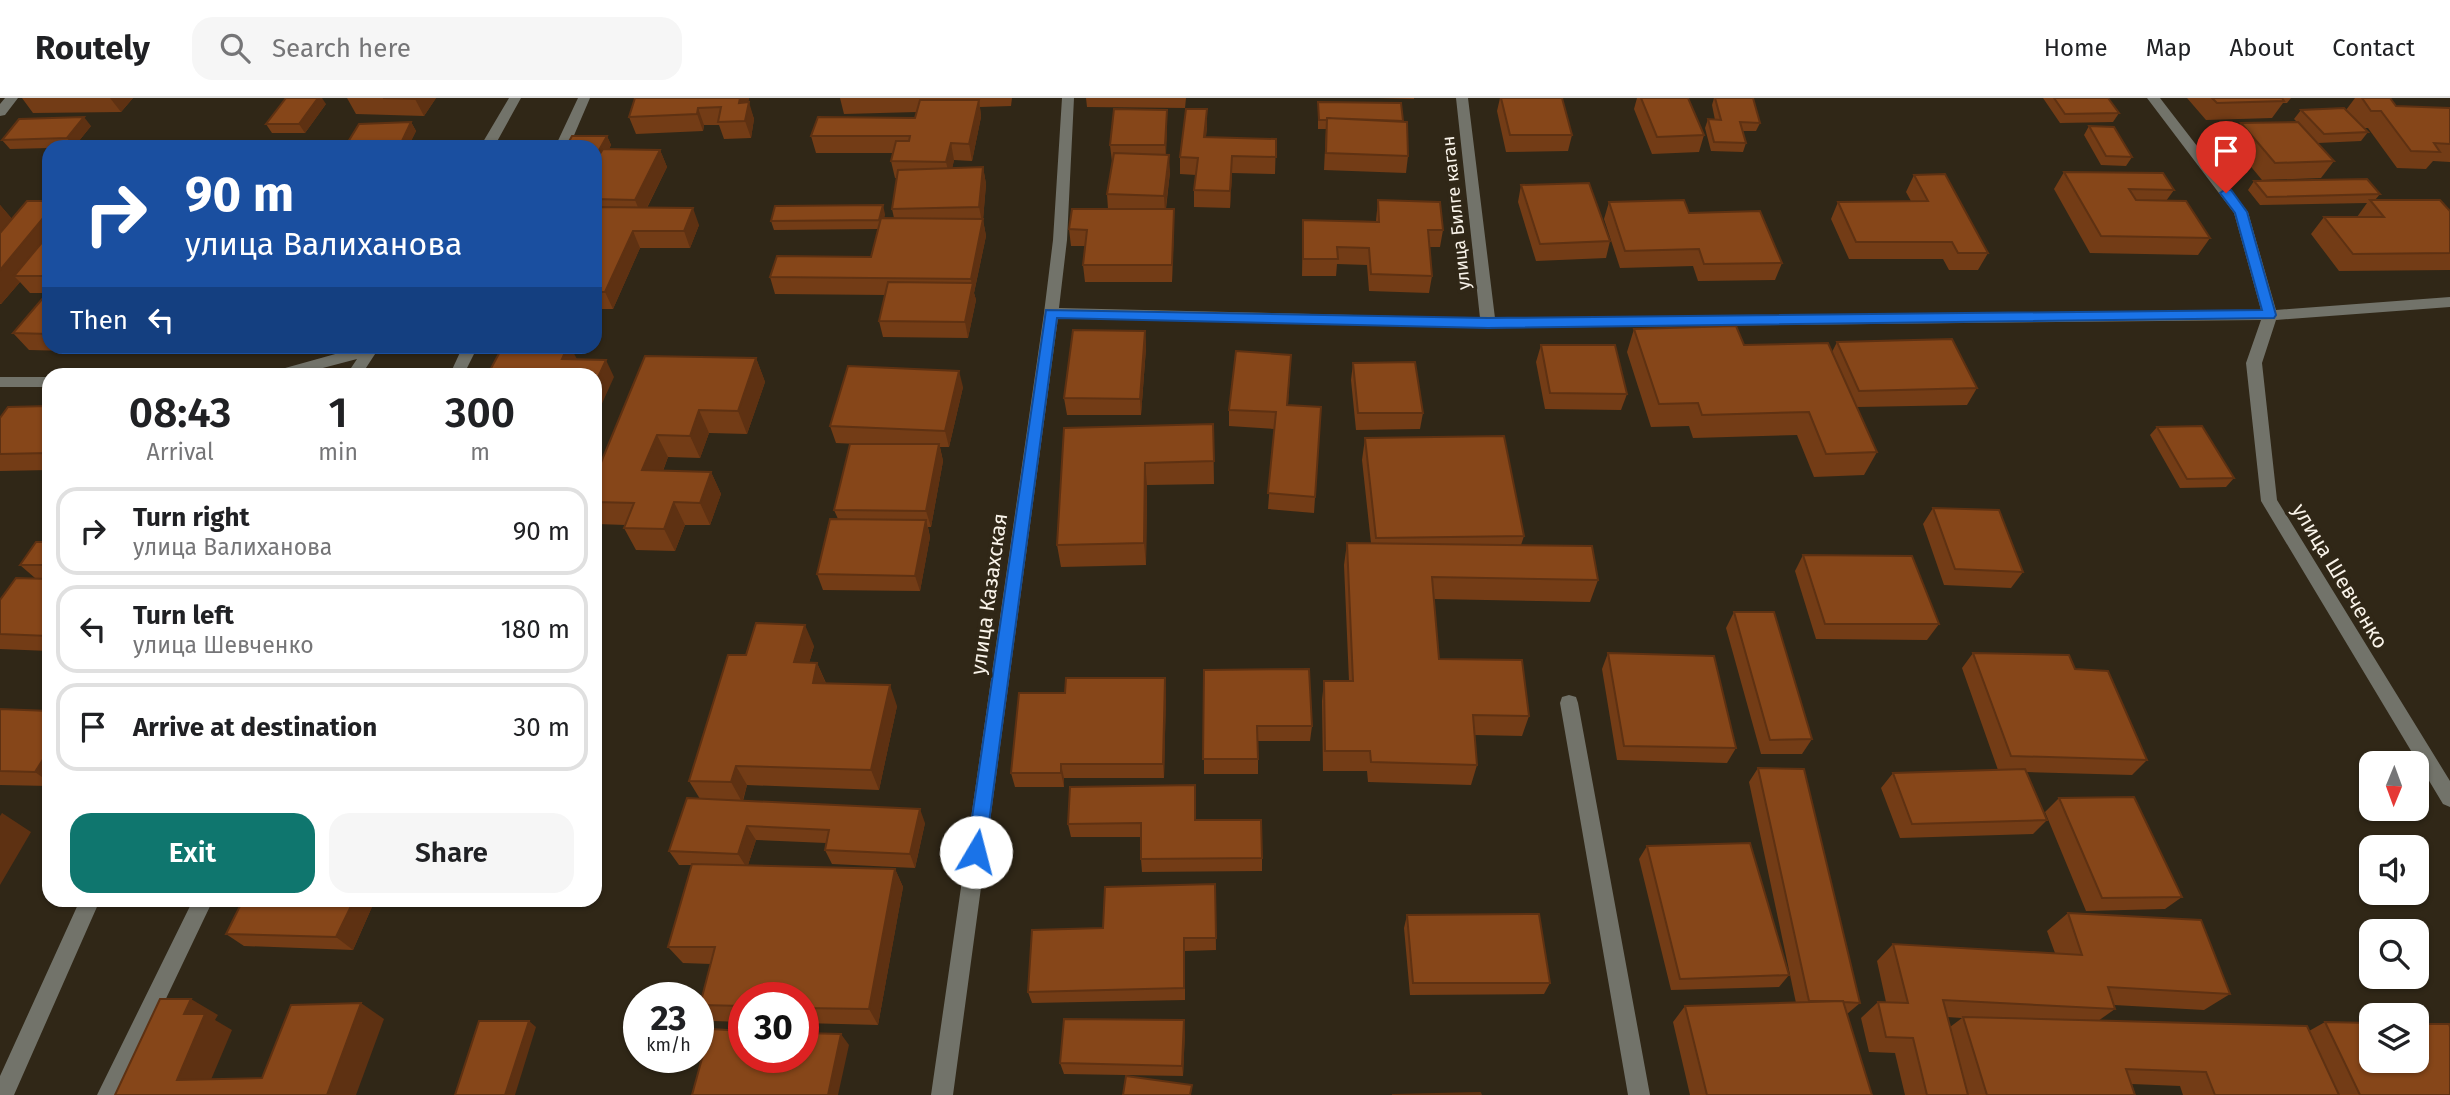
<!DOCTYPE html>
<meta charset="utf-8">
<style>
:root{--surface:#fff;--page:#f6f6f6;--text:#202124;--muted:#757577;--line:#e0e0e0;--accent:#0f766e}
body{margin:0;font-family:"Fira Sans",sans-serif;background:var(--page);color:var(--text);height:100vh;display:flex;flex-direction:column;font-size:26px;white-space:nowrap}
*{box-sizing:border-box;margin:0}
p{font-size:23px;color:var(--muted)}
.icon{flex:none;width:38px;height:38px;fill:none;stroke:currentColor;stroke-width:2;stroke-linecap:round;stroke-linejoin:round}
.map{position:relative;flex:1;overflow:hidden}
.sheet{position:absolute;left:42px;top:270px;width:560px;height:539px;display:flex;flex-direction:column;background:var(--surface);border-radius:21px;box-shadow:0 2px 5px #0004}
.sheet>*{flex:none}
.guide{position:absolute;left:42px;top:42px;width:560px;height:214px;border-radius:21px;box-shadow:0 2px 5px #0004;background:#1a4fa0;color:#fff;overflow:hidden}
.needle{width:46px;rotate:181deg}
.tools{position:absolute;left:2359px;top:653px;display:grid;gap:14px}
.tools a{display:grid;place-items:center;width:70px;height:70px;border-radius:14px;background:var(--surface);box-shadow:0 2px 5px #0004;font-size:35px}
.speed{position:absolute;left:623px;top:884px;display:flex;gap:14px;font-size:35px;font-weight:700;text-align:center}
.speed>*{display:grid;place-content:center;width:91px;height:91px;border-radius:50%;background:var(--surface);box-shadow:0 2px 5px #0004;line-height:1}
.speed small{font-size:18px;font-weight:400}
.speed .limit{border:10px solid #d22;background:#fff;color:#111}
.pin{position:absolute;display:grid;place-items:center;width:60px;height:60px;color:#fff;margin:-72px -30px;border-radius:50% 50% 50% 0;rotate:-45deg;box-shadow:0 0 7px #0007}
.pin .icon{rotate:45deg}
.me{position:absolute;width:77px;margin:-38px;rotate:8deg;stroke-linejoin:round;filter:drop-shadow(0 0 5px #0008)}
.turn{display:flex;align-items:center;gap:24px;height:147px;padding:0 28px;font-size:32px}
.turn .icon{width:91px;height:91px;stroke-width:2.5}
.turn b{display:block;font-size:49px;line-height:60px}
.then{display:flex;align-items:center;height:66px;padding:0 28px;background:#0003;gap:14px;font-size:26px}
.eta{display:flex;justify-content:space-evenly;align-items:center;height:119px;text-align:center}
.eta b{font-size:42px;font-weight:600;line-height:49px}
.button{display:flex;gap:14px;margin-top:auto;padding:14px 28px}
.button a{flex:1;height:80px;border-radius:21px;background:var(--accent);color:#fff;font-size:28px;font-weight:600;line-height:80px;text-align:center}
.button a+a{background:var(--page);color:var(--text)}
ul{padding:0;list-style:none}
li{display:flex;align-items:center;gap:21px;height:88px;margin:0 14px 10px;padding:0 14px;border:4px solid var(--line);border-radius:21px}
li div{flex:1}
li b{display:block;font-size:26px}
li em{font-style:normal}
header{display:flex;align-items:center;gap:42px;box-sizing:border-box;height:98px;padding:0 35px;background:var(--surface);border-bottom:2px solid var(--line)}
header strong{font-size:33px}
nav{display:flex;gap:38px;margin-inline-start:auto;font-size:24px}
.search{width:490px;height:63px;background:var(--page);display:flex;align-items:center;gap:18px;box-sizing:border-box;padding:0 24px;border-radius:21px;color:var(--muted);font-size:26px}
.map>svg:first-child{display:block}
</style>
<header>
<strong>Routely</strong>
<div class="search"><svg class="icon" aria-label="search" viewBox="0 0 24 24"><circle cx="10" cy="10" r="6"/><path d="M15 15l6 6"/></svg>Search here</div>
<nav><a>Home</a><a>Map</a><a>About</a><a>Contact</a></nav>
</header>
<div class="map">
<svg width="2450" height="997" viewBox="0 0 2450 997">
<rect width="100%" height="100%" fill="#302717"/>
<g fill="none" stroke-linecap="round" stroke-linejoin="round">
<path fill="#72736a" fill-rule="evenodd" d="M5 0H18L5 17 0 18V6Z
M509 0H521L494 49H480Z
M578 0H590L569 49H555Z
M1062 0H1074L1067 142 1059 210 1480 220 1456 0H1468L1495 220 2261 212 2234 115 2147 0H2160L2248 114 2276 212 2450 199V209L2276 222 2262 265 2277 402 2450 683V709L2443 706 2261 403 2246 265 2261 222 1488 230 1058 220 953 997H931L1044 215 1053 142Z
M364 248 379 250 362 276H347L357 261 300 276H275L278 272Z
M463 248H478L464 276H450Z
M0 279H49V289H0Z
M1569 597 1576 599 1578 605 1650 997H1628L1560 605 1562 599Z
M80 802H100L14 997H0V978Z
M193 802H213L120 997H97Z"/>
</g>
<path fill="#733c16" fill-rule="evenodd" d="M22 0H133L121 14 33 15Z
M347 0H436L424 18 356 16Z
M749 0 748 4 754 21 751 40 724 41 719 27H704L703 33 636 36 629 19Z
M840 0H1012L1011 8 980 9 981 19 972 63 954 62 952 70 983 69 986 86 983 122 986 138 974 195 976 202 968 240 883 239 879 223 885 197 775 196 770 179 871 159 878 131 774 132 771 123 885 116 884 120H894L892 111 897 80H895L891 63 893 55H816L811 38 915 20 917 14 844 16Z
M1086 0H1186L1185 10 1087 9Z
M1377 0H1414V1Z
M1500 0H1562L1572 37 1568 53 1506 54 1497 13Z
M1637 0H1688L1704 37 1699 54 1652 56 1634 11Z
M1714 0H1753L1760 25 1756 33H1743L1746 45 1743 54 1711 53 1705 30 1708 21 1715 22 1712 7Z
M2043 0H2108L2119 15 2113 24 2060 25Z
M2187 0H2291L2287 5H2283L2272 20 2206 22Z
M2355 0H2390L2396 8 2450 10V64L2433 63 2426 71 2397 70 2368 30H2364L2368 34 2361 43 2318 45 2334 63 2321 80 2262 82 2229 42 2241 25 2297 24 2294 21 2301 12H2346Z
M1318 4 1408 58 1406 75 1324 72 1326 31H1318Z
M326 6 305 35H272L266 26Z
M411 24 416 33 408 49H339Z
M91 28 74 49H49V50L10 51 2 42Z
M1207 28 1206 39 1276 41 1275 76 1232 75 1230 110 1194 109V92L1196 77 1180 76V59Z
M2089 28 2132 59 2126 68 2101 67 2084 37Z
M1167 29 1166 57 1170 74 1166 111H1174V128L1172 184H1085L1083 167 1085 148H1071L1069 131 1108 111 1107 96 1112 64 1110 47Z
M607 38 611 47 609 51 660 52 667 69 647 110 699 127 690 150H640L613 211H595V49Z
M2064 74 2174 92 2166 103 2210 140 2198 157 2090 155 2054 91Z
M1914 77 1988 155 1978 172H1949L1943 161H1849L1831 121 1838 104 1911 103 1906 94Z
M2254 83 2380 96 2375 102 2450 113V172L2339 173 2311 136 2324 119H2357L2367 105 2260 107 2248 92Z
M1521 87 1610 143 1606 160 1536 163 1518 104Z
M1378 102 1443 132 1440 149H1429L1432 178 1429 195 1369 193 1367 167 1337 166 1336 178H1302L1303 122 1376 123Z
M49 103V248H116L112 254 29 252 13 235 47 195H30L20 184 1 206H0V107L12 121Z
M1609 104 1689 115 1782 165 1775 182 1698 183 1693 168 1620 170 1604 121Z
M1634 231 1744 247 1832 254 1837 244 1977 290 1967 307 1857 309 1877 354 1864 377 1814 379 1797 337 1693 340 1689 328 1651 329 1627 254Z
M1145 233 1146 250 1141 317H1067L1064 300Z
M1541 247 1627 296 1621 312 1545 311 1536 264Z
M1291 257 1288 307 1321 309 1314 415 1268 411 1274 331 1229 328V312Z
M756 260 765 284 747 336 709 335 700 360 668 359 663 373 711 374 721 396 710 427H685L675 453 636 452 624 430 625 427 597 426 595 422V379Z
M1353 265 1423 315 1420 331 1356 332 1351 282Z
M963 289 949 349H940L943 363 931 429H928L930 439 920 493 823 492 817 476 838 421 834 412 858 346 836 345 830 328Z
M49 308V372L0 373V320Z
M1213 326 1214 386 1147 387 1146 467 1061 469 1057 447 1064 330Z
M2157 329 2234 380 2226 389 2180 390 2150 337Z
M1365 340 1524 438 1521 447 1598 482 1590 504 1433 501 1439 561 1529 618 1522 638 1474 637 1477 667 1471 687 1368 684 1367 673H1323L1322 603 1324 583H1349L1344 467 1347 445H1371L1362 362Z
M1933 410 2023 474 2011 490 1944 487 1923 426Z
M49 444V553L0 551V536L35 480 20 467Z
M1803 457 1939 526 1927 542 1816 541 1795 473Z
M1734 514 1812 641 1802 656H1761L1726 530Z
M814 548 809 565H817L826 585 897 608 879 692 747 687 743 703 925 725 915 770 832 766 825 752 826 745 756 742 748 767 895 771 903 789 878 927 803 925V900H744V924L713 923 700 907 711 866 683 865 668 849 692 767H679L669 753 700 701 689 683 746 557Z
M1608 555 1736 650 1727 665 1617 662 1602 571Z
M1973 555 2075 571 2147 662 2132 677 2026 674 2047 722 2033 736 1900 740 1881 690 1893 675 1998 672 1962 570Z
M1204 572 1312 628 1310 643H1258V676H1204Z
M1165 580 1166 595 1164 680H1064V689H1015L1011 675 1065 595Z
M0 611 49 613V688L0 687Z
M1758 670 1860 905 1847 916 1872 997H1690L1673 924 1685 908 1796 905 1749 684Z
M2059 700 2182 799 2165 811 2086 813 2045 714Z
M1195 722 1262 760V773L1142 774 1141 761V739H1071L1068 726Z
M1647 748 1789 877 1779 889 1671 892 1639 761Z
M1215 786 1216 852 1185 853V902L1032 905 1028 894 1103 830Z
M243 802H375L353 852 244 848 226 836Z
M2068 815 2230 896 2204 912 2114 907 2115 911 2098 923 2309 933 2325 924 2450 997H2183L2180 988 2132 986 2135 997H1905L1895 955 1869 954 1861 920 1878 904H1886L1877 863 1893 846 2055 855 2047 833ZM1947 919 1962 920 1950 929Z
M1407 817 1550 885 1544 896 1410 897 1404 830Z
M1185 933 1183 978 1064 976 1060 965Z"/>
<path fill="#5e3112" d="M110 0H133L121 14Z
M318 0H322L326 6 305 35 299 26Z
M416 0H436L424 18 415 1Z
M740 0H749L745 22 739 5Z
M979 2 981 19 972 63 969 46Z
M749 4 754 21 751 40 745 23Z
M698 10 704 27 703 33 697 16Z
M1207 11V28L1204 56V39Z
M1167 12V29L1165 64V47Z
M84 19 91 28 74 49 67 40Z
M411 24 416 33 408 49H406L402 43Z
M607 38 611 47 602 63 598 54Z
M951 45 954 62 950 81 946 64Z
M660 52 667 69 642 119 635 102Z
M1169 57 1170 74 1165 115 1164 98Z
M1232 58V75L1230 110V93Z
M983 69 986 86 983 122 986 138 974 195 976 202 968 240 965 224 972 188 971 181 982 124 979 109Z
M0 107 13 122 0 138Z
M883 107 885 116 881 131 879 122Z
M693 110 699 127 690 150 684 133Z
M1174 111V128L1172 184V167Z
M49 113V148L14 178 20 184 1 206 0 205V172Z
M633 133 640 150 613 211 605 194Z
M1145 233 1146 250 1141 317 1140 301Z
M106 248H116L112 254Z
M568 248H570L578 263 562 261Z
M756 260 765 284 747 336 738 313Z
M606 262 614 279 595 321V286Z
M959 273 963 289 949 349 945 333Z
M699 312 709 335 700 360 690 338Z
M657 337 668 359 654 395 642 372Z
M939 346 943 363 931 429 926 413Z
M1145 365 1147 387 1146 467 1144 445Z
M711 374 721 396 710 427 700 405Z
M674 404 685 427 675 453 664 431Z
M926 422 930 439 920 493 915 478Z
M805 527 814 548 803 585 794 564Z
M817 565 826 586 813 585Z
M1165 580 1166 595 1164 680 1163 666Z
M890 587 897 608 879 692 871 672Z
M49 652V684L35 674Z
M1061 666 1064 680V689L1061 675Z
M736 668 747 687 742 704 731 684Z
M920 711 925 725 915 770 910 756Z
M2 715 31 734 0 787V718Z
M747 728 756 742 747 770 738 756Z
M895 771 903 789 878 927 869 911Z
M354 802H375L353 852 336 839Z
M191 901 218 917 215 922 232 932 205 996 177 982 184 916Z
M361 905 384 921 356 997H327Z
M1184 922 1185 933 1183 978 1182 968Z
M529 923 536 929 515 997H505Z
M841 936 849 947 838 997H828Z"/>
<path fill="#864619" stroke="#5e3112" stroke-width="2" d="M286 0H318L299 26H266Z
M383 0H416L415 1Z
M635 0H740L739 5 749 4 745 23 718 24 721 9 698 10 697 16 629 19Z
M1501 0H1562L1572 37H1510Z
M1641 0H1688L1704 37 1657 39Z
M1715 0H1753L1760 25 1740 24 1746 45 1714 44 1708 21 1721 22Z
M2054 0H2108L2119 15 2065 16Z
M2212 0H2282L2284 3 2217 5Z
M2362 0H2390L2396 8 2450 10V46L2434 45 2440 54 2411 53 2381 13H2371Z
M920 2H979L969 46 951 45 946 64 891 63 896 43H909L910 38H811L818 19 915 20Z
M1318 4 1401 5 1403 23 1327 20V22H1319Z
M2344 10 2368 34 2324 36 2301 12Z
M1114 11 1167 12 1165 47H1110Z
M1186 11H1207L1204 39 1276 41V59L1232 58 1230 93 1194 92 1198 60 1180 59Z
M84 19 67 40 2 42 19 21Z
M1327 20 1407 24 1408 58 1326 55Z
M411 24 402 43 348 44 359 26Z
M2298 24 2334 63 2275 65 2241 25Z
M2089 28 2114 29 2132 59 2106 58Z
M572 38H607L598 54H595V49H566Z
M343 44H396L393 49H339Z
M603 51 660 52 635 102 595 101V64Z
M1114 55 1169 57 1164 98 1107 96Z
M983 69 979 109 892 111 898 72Z
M2064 74 2163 75 2174 92 2129 91 2136 102 2186 103 2210 140 2101 138Z
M1945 76 1988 155H1958L1952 144H1856L1838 104 1928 103 1914 77Z
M2367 81 2380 96 2267 99 2254 83Z
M1589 85 1610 143 1540 146 1521 87Z
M1378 102 1440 104 1443 132H1428L1432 178 1371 176 1369 150 1337 149 1338 161H1303V122L1379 124Z
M1684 102 1689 115 1760 113 1782 165 1704 166 1699 151 1625 153 1609 104Z
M2370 102H2440L2450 113V155L2353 156 2324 119H2384Z
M27 103H49V113L0 172V135Z
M883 107 879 122 771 123 775 108Z
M595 109 693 110 684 133H633L605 194H595Z
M1072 111H1174L1172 167H1083L1087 132 1069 131Z
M881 120 983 121 971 181 770 179 777 158 871 159Z
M49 136V178H14Z
M888 184 973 185 965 224 879 223Z
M49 193V236L13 235Z
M1736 228 1744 247 1828 245 1877 354 1826 356 1809 314 1702 317 1698 305 1659 306 1634 231Z
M1073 232 1145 233 1140 301 1064 300Z
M1952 241 1977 290 1859 293 1837 244Z
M1541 247H1615L1627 296 1550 295Z
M503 248H568L562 261 606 262 595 286V276H488Z
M1236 253 1291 257 1287 307 1321 309 1315 399 1268 395 1276 314 1229 312Z
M645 258 756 260 738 313 699 312 690 338 657 337 642 372 711 374 700 405 674 404 664 431 624 430 634 405 595 404V379Z
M1415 264 1423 315H1358L1353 265Z
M848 268 959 273 945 333 830 328Z
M49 308V355L0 356V320L8 309Z
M1213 326 1214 363 1145 365 1144 445 1057 447 1064 330Z
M2202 328 2234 380 2187 381 2157 329Z
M1504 338 1524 438 1376 440 1365 340Z
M850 346H939L926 413 834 412Z
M1933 410 1999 412 2023 474 1955 471Z
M830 421 926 422 915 478 817 476Z
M36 444H49V467H20Z
M1347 445 1592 448 1598 482 1432 479 1439 561 1522 562 1529 618 1473 617 1477 667 1371 664 1370 653H1325L1324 583H1353Z
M1803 457 1912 458 1939 526H1825Z
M16 480 49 481V538L0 536V502Z
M1734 514H1774L1812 641 1770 642Z
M756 525 805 527 794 564 817 565 813 585 890 587 871 672 736 668 731 684 689 683 728 557H746Z
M1608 555 1714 558 1736 650 1624 648Z
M1973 555 2069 557 2075 571 2108 573 2147 662 2011 658Z
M1309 571 1312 628H1257L1258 661H1203L1204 572Z
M1066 580H1165L1163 666H1061V675H1011L1019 595H1065Z
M0 611 49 613V652L35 674 0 673Z
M1758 670 1804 671 1860 905 1844 904 1843 903H1809Z
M2025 671 2047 722 1912 726 1893 675Z
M1195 687V722H1261L1262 760 1141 761V725L1068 726 1070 689Z
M2134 699 2182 799 2102 800 2059 700Z
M687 700 920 711 910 756 825 752 829 732 747 728 738 756 669 753Z
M1750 745 1789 877 1680 881 1647 748Z
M692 766 895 771 869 911 803 910V900H744V908L700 907 715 849H668Z
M1215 786 1216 840H1184V890L1028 894 1032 832 1103 830 1105 789Z
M243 802H354L336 839 226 836Z
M2068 815 2201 822 2230 896 2108 889 2115 911 1943 902 1968 997H1927L1913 940 1886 939 1878 904 1908 905 1893 846 2082 857Z
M1539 816 1550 885H1413L1407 817Z
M160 901H191L184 916H205L177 982 262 980 291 907 361 905 327 997H115Z
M1843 903 1872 997H1707L1685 908Z
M1963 919 2307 928 2339 997H2215L2206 974 2126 971 2135 997H1987Z
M1064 921 1184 922 1182 968 1060 965Z
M479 923H529L505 997H455Z
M2325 924 2371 925V962H2417V926H2449L2450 929V997H2360Z
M710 931 744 933V959H803V935L841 936 828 997H692Z
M1126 978 1192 987 1190 997H1123Z
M1480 995 1481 997H1392Z"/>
<path fill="#1a73e8" stroke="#114b97" stroke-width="2" d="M2226 91 2231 92 2247 114 2276 217 2274 220 1488 230 1057 220 985 754 982 760 976 763 970 760 967 754 1046 212 1488 220 2262 212 2235 115 2220 95Z"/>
<g text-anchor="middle" stroke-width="7" stroke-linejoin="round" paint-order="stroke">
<g font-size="18" fill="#f9f3e9" stroke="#302717">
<text transform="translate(1456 115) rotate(-96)" y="6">улица Билге каган</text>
</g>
<g font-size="21" fill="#f9f3e9" stroke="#302717">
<text transform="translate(2340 478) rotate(59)" y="7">улица Шевченко</text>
<text transform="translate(989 496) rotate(-82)" y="7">улица Казахская</text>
</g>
</g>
</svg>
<div class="tools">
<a><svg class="needle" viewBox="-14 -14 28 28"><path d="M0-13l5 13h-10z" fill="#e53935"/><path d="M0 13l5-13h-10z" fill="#757577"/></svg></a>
<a><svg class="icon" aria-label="sound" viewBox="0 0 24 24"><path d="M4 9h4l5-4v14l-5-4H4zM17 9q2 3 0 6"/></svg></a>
<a><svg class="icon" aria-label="search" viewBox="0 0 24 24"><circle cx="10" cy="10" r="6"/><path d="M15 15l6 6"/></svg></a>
<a><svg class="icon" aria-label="layers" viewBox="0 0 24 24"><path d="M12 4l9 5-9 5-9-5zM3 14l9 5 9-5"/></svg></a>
</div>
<div class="speed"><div>23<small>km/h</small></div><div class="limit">30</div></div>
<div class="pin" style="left:2226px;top:95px;background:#d93025"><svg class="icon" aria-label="arrive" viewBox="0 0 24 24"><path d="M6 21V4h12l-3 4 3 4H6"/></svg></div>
<svg class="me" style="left:976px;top:754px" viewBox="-20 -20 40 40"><circle r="19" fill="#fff"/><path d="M0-13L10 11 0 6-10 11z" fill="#1a73e8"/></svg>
<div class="guide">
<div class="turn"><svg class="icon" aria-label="right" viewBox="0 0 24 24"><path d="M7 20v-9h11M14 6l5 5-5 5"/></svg><div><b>90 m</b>улица Валиханова</div></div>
<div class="then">Then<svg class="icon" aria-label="left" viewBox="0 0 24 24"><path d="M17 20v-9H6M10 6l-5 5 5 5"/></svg></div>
</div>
<section class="sheet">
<div class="eta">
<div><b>08:43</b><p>Arrival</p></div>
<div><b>1</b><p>min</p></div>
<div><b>300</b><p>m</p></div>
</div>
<ul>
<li><svg class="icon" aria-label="right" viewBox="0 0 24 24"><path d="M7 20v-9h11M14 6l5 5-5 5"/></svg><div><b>Turn right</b><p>улица Валиханова</p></div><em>90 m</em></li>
<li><svg class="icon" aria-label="left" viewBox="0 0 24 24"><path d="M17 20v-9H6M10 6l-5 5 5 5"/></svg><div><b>Turn left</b><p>улица Шевченко</p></div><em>180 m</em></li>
<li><svg class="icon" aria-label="arrive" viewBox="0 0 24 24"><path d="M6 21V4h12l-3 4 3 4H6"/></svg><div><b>Arrive at destination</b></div><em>30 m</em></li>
</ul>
<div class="button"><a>Exit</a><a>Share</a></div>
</section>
</div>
